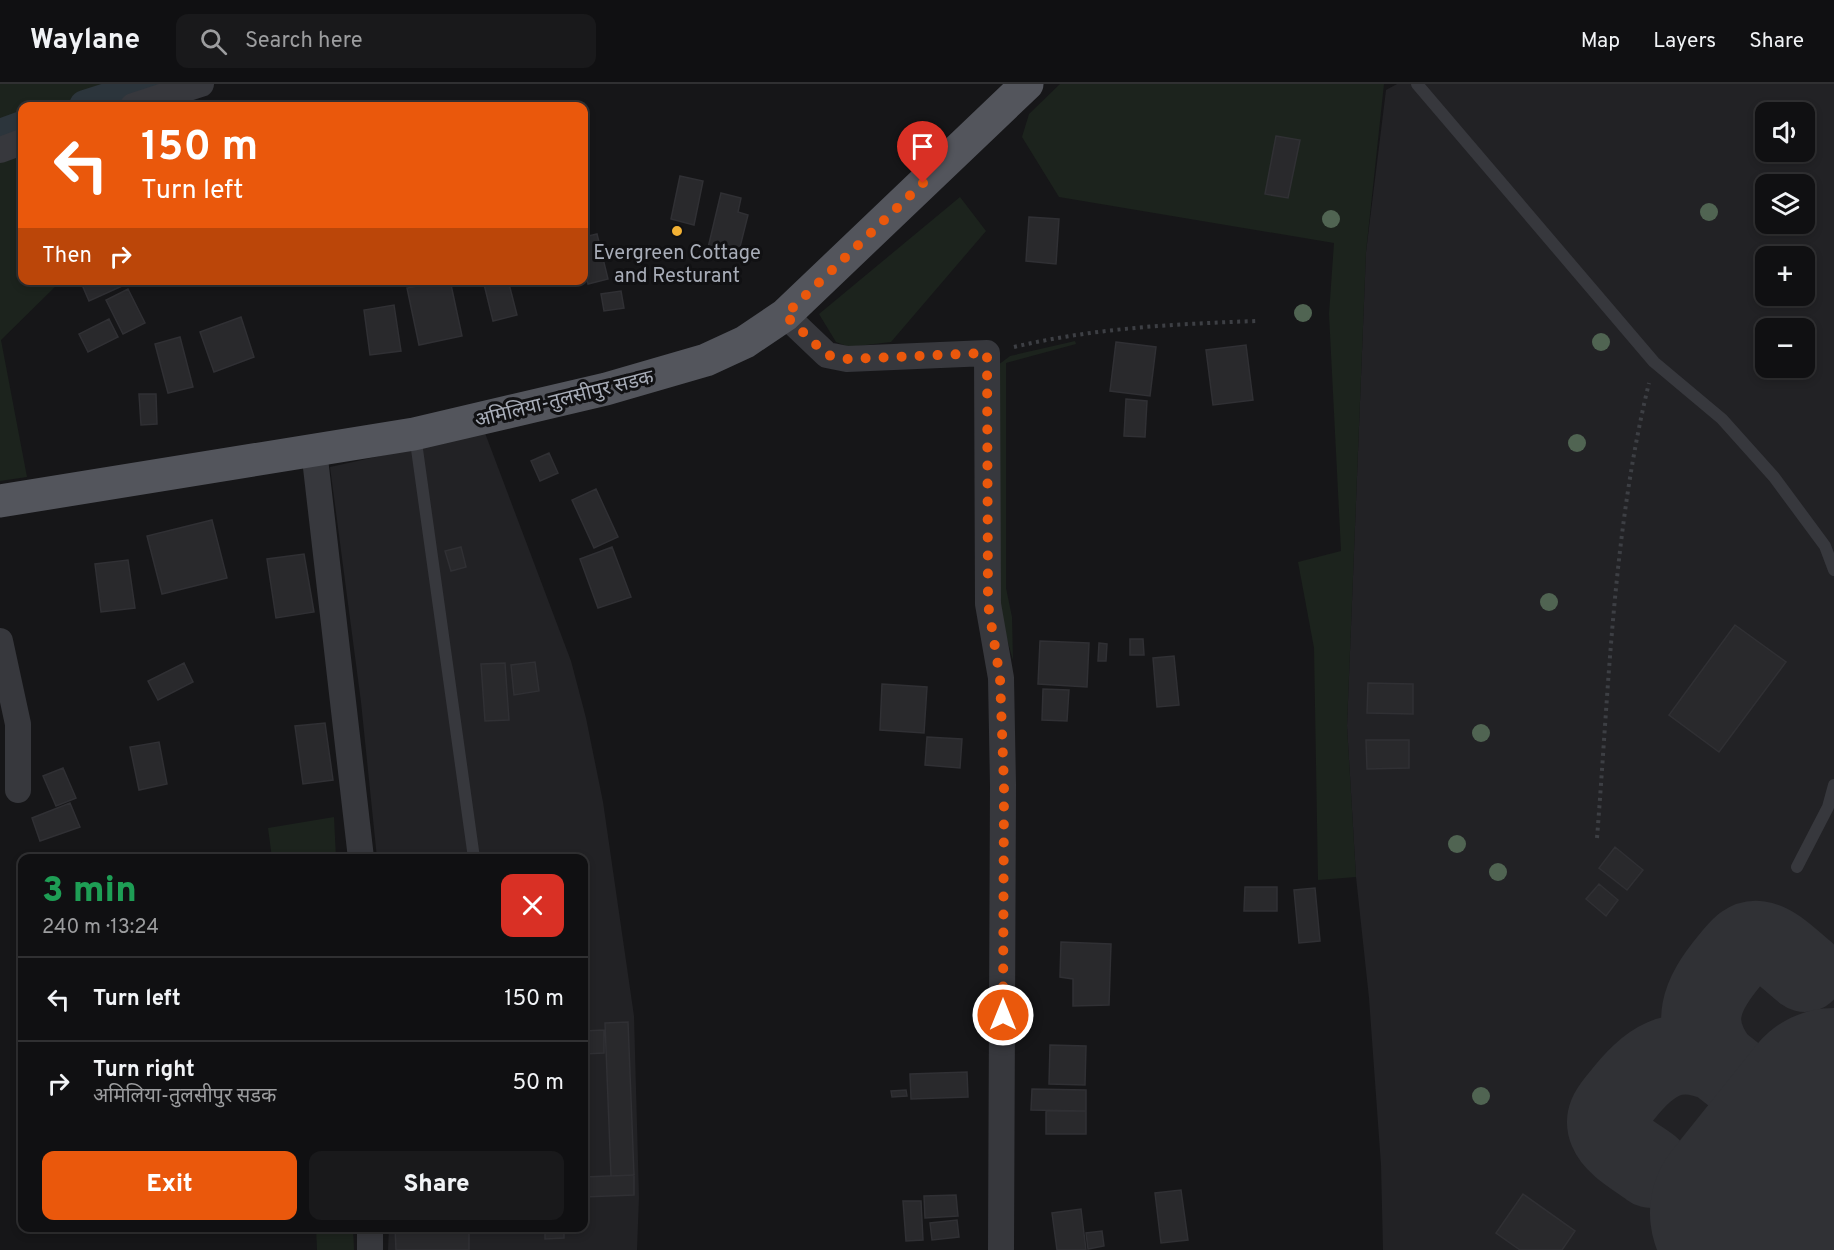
<!DOCTYPE html>
<meta charset="utf-8">
<style>
:root{--surface:#101012;--page:#19191b;--text:#f1f3f6;--muted:#9c9d9f;--line:#303032;--accent:#ea580c}
body{margin:0;font-family:Overpass,"Noto Sans Devanagari",sans-serif;background:var(--page);color:var(--text);height:100vh;display:flex;flex-direction:column;font-size:22px;white-space:nowrap}
*{box-sizing:border-box;margin:0}
p{font-size:20px;color:var(--muted)}
.icon{flex:none;width:33px;height:33px;fill:none;stroke:currentColor;stroke-width:2;stroke-linecap:round;stroke-linejoin:round}
.map{position:relative;flex:1;overflow:hidden}
.drawer{position:absolute;left:18px;top:770px;width:570px;height:378px;display:flex;flex-direction:column;background:var(--surface);border-radius:12px;box-shadow:0 3px 9px #0003,0 0 0 2px var(--line)}
.drawer>*{flex:none}
.hud{position:absolute;left:18px;top:18px;width:570px;height:183px;border-radius:12px;box-shadow:0 3px 9px #0003,0 0 0 2px var(--line);background:#ea580c;color:#fff;overflow:hidden}
.fabs{position:absolute;left:1755px;top:18px;display:grid;gap:12px}
.fabs a{display:grid;place-items:center;width:60px;height:60px;border-radius:12px;background:var(--surface);box-shadow:0 3px 9px #0003,0 0 0 2px var(--line);font-size:30px}
.pin{position:absolute;display:grid;place-items:center;width:51px;height:51px;color:#fff;margin:-62px -26px;border-radius:50% 50% 50% 0;rotate:-45deg;box-shadow:0 0 6px #0007}
.pin .icon{rotate:45deg}
.me{position:absolute;width:66px;margin:-33px;rotate:0deg;stroke-linejoin:round;filter:drop-shadow(0 0 4px #0008)}
.turn{display:flex;align-items:center;gap:21px;height:126px;padding:0 24px;font-size:27px}
.turn .icon{width:78px;height:78px;stroke-width:2.5}
.turn b{display:block;font-size:42px;line-height:51px}
.then{display:flex;align-items:center;height:57px;padding:0 24px;background:#0003;gap:12px;font-size:22px}
.round{display:grid;place-items:center;flex:none;width:63px;height:63px;border-radius:12px;background:var(--page)}
.headline{display:flex;align-items:center;justify-content:space-between;height:102px;padding:0 24px}
h1{font-size:36px;font-weight:800;line-height:45px;color:#1e9e55}
.cta{display:flex;gap:12px;margin-top:auto;padding:12px 24px}
.cta a{flex:1;height:69px;border-radius:12px;background:var(--accent);color:#fff;font-size:24px;font-weight:800;line-height:69px;text-align:center}
.cta a+a{background:var(--page);color:var(--text)}
ul{padding:0;list-style:none}
li{display:flex;align-items:center;gap:18px;height:84px;padding:0 24px;border-top:2px solid var(--line)}
li div{flex:1}
li b{display:block;font-size:22px}
li em{font-style:normal}
header{display:flex;align-items:center;gap:36px;box-sizing:border-box;height:84px;padding:0 30px;background:var(--surface);border-bottom:2px solid var(--line)}
header strong{font-size:28px}
nav{display:flex;gap:33px;margin-inline-start:auto;font-size:21px}
.search{width:420px;height:54px;background:var(--page);display:flex;align-items:center;gap:15px;box-sizing:border-box;padding:0 21px;border-radius:12px;color:var(--muted);font-size:22px}
.map>svg:first-child{display:block}
</style>
<header>
<strong>Waylane</strong>
<div class="search"><svg class="icon" aria-label="search" viewBox="0 0 24 24"><circle cx="10" cy="10" r="6"/><path d="M15 15l6 6"/></svg>Search here</div>
<nav><a>Map</a><a>Layers</a><a>Share</a></nav>
</header>
<div class="map">
<svg width="1834" height="1166" viewBox="0 0 1834 1166">
<rect width="100%" height="100%" fill="#161618"/>
<path fill="#222225" fill-rule="evenodd" d="M1397 0H1834V1166H1383L1381 1081 1369 914 1356 793 1347 642 1366 168 1386 6ZM1766 28H1804V68H1766ZM1766 100H1804V140H1766ZM1766 172H1804V212H1766ZM1766 244H1804V284H1766Z
M485 349 571 577 586 634 603 718 634 932 639 1113 637 1166H388L389 1143H584V774H377L361 618 330 383Z"/>
<path fill="#1c231d" d="M0 0H122L54 22H22V33L0 40Z
M1060 0H1384L1366 168 1347 642 1356 793 1318 796 1314 564 1298 478 1341 467 1329 230 1334 159 1059 113 1022 53 1029 30Z
M22 72V196L61 197 1 256 27 393 0 397V79Z
M960 113 986 147 891 258 849 263 836 258 819 230Z
M1075 257 1076 260 1006 279V504L1012 533 1013 576 999 527 998 281 1010 272Z
M334 733 336 774H272L268 744Z
M316 1143H353L354 1166H317Z"/>
<g fill="none" stroke-linecap="round" stroke-linejoin="round">
<path stroke="#2c353c" stroke-width="32" d="M85 22 154 0
M0 51 22 43"/>
<path stroke="#303135" stroke-width="80" d="M1719 979C1688 940 1701 911 1730 876 1738 867 1745 855 1759 857 1775 859 1793 879 1805 888
M1651 1084C1638 1074 1615 1062 1609 1047 1603 1033 1612 1024 1620 1014 1648 978 1674 958 1719 979L1834 1069"/>
<path stroke="#303135" stroke-width="200" d="M1834 1024 1750 1129C1776 1108 1803 1103 1834 1116"/>
</g>
<path fill="#29292c" stroke="#303034" stroke-width="1.5" d="M1276 52 1300 56 1288 114 1265 110Z
M680 92 703 97 694 141 671 135Z
M721 109 741 114 738 128 748 131 737 175 707 168Z
M1029 133 1059 135 1056 180 1026 177Z
M597 150 608 195 588 200 584 181V153Z
M80 196H120L122 202 89 217Z
M450 196 462 252 419 261 407 204Z
M483 196H508L517 231 493 237Z
M128 205 145 239 123 250 106 216Z
M621 207 624 224 604 227 601 210Z
M394 221 401 267 370 271 364 226Z
M241 233 254 273 214 288 200 248Z
M109 235 118 253 88 268 79 250Z
M180 253 193 303 168 309 155 260Z
M1116 258 1156 263 1150 312 1110 307Z
M1246 261 1253 316 1213 321 1206 266Z
M139 310H156L157 340 141 341Z
M1126 315 1147 317 1145 353 1124 352Z
M549 369 558 389 540 397 531 377Z
M596 405 618 453 594 464 572 416Z
M212 436 227 494 162 510 147 452Z
M461 463 466 483 451 487 445 467Z
M612 463 631 513 598 524 580 475Z
M304 470 314 528 276 534 267 475Z
M128 476 135 524 101 528 95 480Z
M1735 541 1786 578 1719 668 1669 631Z
M1130 555H1143L1144 571H1130Z
M1040 557 1089 559 1087 603 1038 600Z
M1099 559 1107 560 1106 577H1098Z
M1174 572 1179 621 1157 623 1153 574Z
M535 578 539 607 514 611 511 581Z
M184 579 193 598 158 616 148 597Z
M505 579 509 636 485 637 481 580Z
M1368 599 1413 600V630L1367 629Z
M882 600 927 603 924 649 880 646Z
M1043 605 1069 606 1067 637 1042 636Z
M325 639 333 696 303 700 295 642Z
M927 653 962 655 960 684 925 681Z
M1366 656H1409V684L1367 685Z
M159 658 167 700 139 706 130 663Z
M63 684 76 714 56 722 43 692Z
M70 719 80 743 40 757 32 734Z
M1615 763 1643 786 1627 806 1599 784Z
M1599 800 1618 816 1606 832 1586 815Z
M1245 803H1277V827H1244Z
M1315 804 1320 857 1299 859 1294 806Z
M1061 858 1111 860 1109 921 1073 922V895L1060 893Z
M628 938 634 1091 611 1092 605 939Z
M604 946V969L584 970V947Z
M1050 961 1086 962 1085 1001 1049 1000Z
M967 988 968 1013 911 1015 910 990Z
M1032 1005 1086 1006V1027L1031 1026Z
M906 1006 907 1012 892 1013 891 1007Z
M1046 1027H1086V1050H1046Z
M634 1091V1111L584 1113V1093Z
M1181 1106 1188 1156 1161 1159 1155 1109Z
M1523 1110 1575 1147 1562 1166H1520L1496 1149Z
M956 1111 958 1132 925 1134 924 1112Z
M903 1117H921L923 1156 906 1157Z
M1081 1125 1086 1166H1057L1052 1129Z
M957 1136 959 1153 932 1156 930 1139Z
M395 1143H469V1166H396Z
M545 1143H564V1154L545 1155Z
M1102 1147 1104 1162 1088 1165 1086 1149Z"/>
<g fill="none" stroke-linecap="round" stroke-linejoin="round">
<path stroke="#3d3f44" stroke-width="4" stroke-dasharray="3 4.5" stroke-linecap="butt" d="M1014 263C1094 244 1174 240 1256 237
M1597 754C1609 603 1613 446 1649 299"/>
<path stroke="#37383d" stroke-width="12" d="M1417 0 1654 278 1722 335 1774 393 1825 462 1834 486
M415 351 474 774
M1797 783 1828 723 1834 701"/>
<path stroke="#37383d" stroke-width="26" d="M133 22 201 0
M0 66 22 58
M785 231 827 271 847 275 987 269 988 520 1001 594 1003 701 1001 1166
M314 366 361 774
M0 557 18 640V706
M370 1166V1143"/>
<path stroke="#53555c" stroke-width="33" d="M0 417 414 350 606 305 706 276 745 258 785 231 1027 0"/>
</g>
<g fill="#506452">
<circle cx="1709" cy="128" r="9"/>
<circle cx="1331" cy="135" r="9"/>
<circle cx="1303" cy="229" r="9"/>
<circle cx="1601" cy="258" r="9"/>
<circle cx="1577" cy="359" r="9"/>
<circle cx="1549" cy="518" r="9"/>
<circle cx="1481" cy="649" r="9"/>
<circle cx="1457" cy="760" r="9"/>
<circle cx="1498" cy="788" r="9"/>
<circle cx="1481" cy="1012" r="9"/>
</g>
<g fill="none" stroke-linecap="round" stroke-linejoin="round">
<path stroke="#ea580c" stroke-width="10" stroke-dasharray="0 18" d="M923 99 785 231 827 271 847 275 987 269 988 520 1000 594 1004 701 1003 931"/>
</g>
<circle fill="#f2b134" stroke="#111113" stroke-width="2" cx="677" cy="147" r="6"/>
<g text-anchor="middle" stroke-width="6" stroke-linejoin="round" paint-order="stroke">
<g font-size="20" fill="#a8adb8" stroke="#111113">
<text x="677" y="175">Evergreen Cottage<tspan x="677" dy="23">and Resturant</tspan></text>
</g>
<g font-size="20" fill="#a8adb8" stroke="#111113">
<text transform="translate(564 314) rotate(-14)" y="7">अमिलिया-तुलसीपुर सडक</text>
</g>
</g>
</svg>
<div class="fabs">
<a><svg class="icon" aria-label="sound" viewBox="0 0 24 24"><path d="M4 9h4l5-4v14l-5-4H4zM17 9q2 3 0 6"/></svg></a>
<a><svg class="icon" aria-label="layers" viewBox="0 0 24 24"><path d="M12 4l9 5-9 5-9-5zM3 14l9 5 9-5"/></svg></a>
<a>+</a>
<a>−</a>
</div>
<div class="pin" style="left:923px;top:99px;background:#d93025"><svg class="icon" aria-label="arrive" viewBox="0 0 24 24"><path d="M6 21V4h12l-3 4 3 4H6"/></svg></div>
<svg class="me" style="left:1003px;top:931px" viewBox="-20 -20 40 40"><circle r="17" fill="#ea580c" stroke="#fff" stroke-width="3"/><path d="M0-11L8 9 0 5-8 9z" fill="#fff"/></svg>
<div class="hud">
<div class="turn"><svg class="icon" aria-label="left" viewBox="0 0 24 24"><path d="M17 20v-9H6M10 6l-5 5 5 5"/></svg><div><b>150 m</b>Turn left</div></div>
<div class="then">Then<svg class="icon" aria-label="right" viewBox="0 0 24 24"><path d="M7 20v-9h11M14 6l5 5-5 5"/></svg></div>
</div>
<section class="drawer">
<div class="headline"><div><h1>3 min</h1><p>240 m · 13:24</p></div><a class="round" style="background:#d93025;color:#fff"><svg class="icon" aria-label="close" viewBox="0 0 24 24"><path d="M6 6l12 12M18 6L6 18"/></svg></a></div>
<ul>
<li><svg class="icon" aria-label="left" viewBox="0 0 24 24"><path d="M17 20v-9H6M10 6l-5 5 5 5"/></svg><div><b>Turn left</b></div><em>150 m</em></li>
<li><svg class="icon" aria-label="right" viewBox="0 0 24 24"><path d="M7 20v-9h11M14 6l5 5-5 5"/></svg><div><b>Turn right</b><p>अमिलिया-तुलसीपुर सडक</p></div><em>50 m</em></li>
</ul>
<div class="cta"><a>Exit</a><a>Share</a></div>
</section>
</div>
